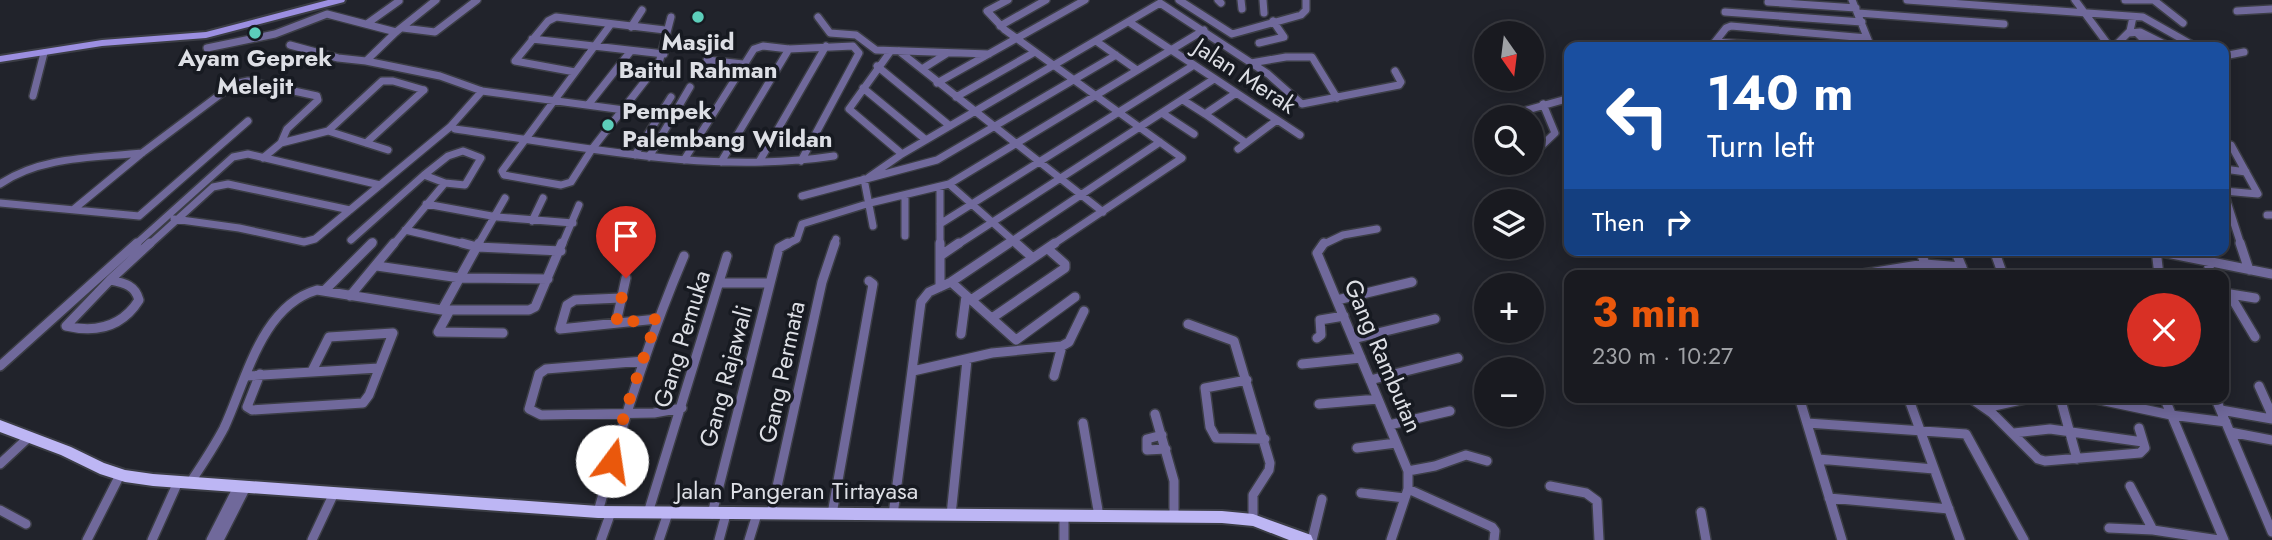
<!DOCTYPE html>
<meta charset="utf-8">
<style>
:root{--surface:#191a20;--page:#26272d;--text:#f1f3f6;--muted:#9fa1a5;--line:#37383e;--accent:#ea580c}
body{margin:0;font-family:Jost,sans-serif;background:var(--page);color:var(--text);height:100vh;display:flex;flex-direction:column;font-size:26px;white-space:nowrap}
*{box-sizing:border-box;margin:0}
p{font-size:23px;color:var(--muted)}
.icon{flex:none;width:38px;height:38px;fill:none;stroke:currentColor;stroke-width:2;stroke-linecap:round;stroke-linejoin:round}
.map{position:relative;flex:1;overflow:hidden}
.panel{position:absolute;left:1564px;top:270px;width:665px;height:133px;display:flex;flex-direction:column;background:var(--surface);border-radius:14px;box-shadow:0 4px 18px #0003,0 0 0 2px var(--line)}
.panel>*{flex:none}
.hud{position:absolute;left:1564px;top:42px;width:665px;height:214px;border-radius:14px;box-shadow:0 4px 18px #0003,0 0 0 2px var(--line);background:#1a4fa0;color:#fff;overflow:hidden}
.needle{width:46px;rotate:166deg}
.tools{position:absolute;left:1474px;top:21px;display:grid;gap:14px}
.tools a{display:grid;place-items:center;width:70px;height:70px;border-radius:50%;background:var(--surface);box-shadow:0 4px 18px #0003,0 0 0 2px var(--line);font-size:35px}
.pin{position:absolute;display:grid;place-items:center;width:60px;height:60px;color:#fff;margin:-72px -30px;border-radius:50% 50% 50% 0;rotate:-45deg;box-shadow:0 0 7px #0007}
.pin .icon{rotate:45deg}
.me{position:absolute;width:77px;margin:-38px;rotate:14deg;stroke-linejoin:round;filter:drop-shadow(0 0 5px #0008)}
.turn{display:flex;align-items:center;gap:24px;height:147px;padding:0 28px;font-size:32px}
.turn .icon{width:91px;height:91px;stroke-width:2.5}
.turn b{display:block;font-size:49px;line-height:60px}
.then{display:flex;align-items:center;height:66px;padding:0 28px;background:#0003;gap:14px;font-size:26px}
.round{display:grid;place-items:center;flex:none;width:74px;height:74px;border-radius:37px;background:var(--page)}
.head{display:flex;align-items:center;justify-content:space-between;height:119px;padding:0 28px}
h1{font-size:42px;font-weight:700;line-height:52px;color:var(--accent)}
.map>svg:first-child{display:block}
</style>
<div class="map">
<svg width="2272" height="540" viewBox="0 0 2272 540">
<rect width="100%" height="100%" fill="#21232b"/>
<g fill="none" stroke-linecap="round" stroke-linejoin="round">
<g stroke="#3b3d45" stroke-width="10">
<path id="street-far1" d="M436 0 396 32 366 61 440 76 482 91 624 110
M1008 0 987 11 1005 30 1182 158 1052 245
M1179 0 1232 34 1301 15 1306 10V0
M1218 0 1221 3
M1241 0 1242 9
M1263 0 1264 13
M1852 0 1871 47
M1907 0 2143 17 2196 47
M2075 0 2110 47
M2125 0H2155
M2155 1 2183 23
M1768 2 1856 8
M1160 3 1268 74 1302 104 1399 85 1401 82 1395 71
M2237 11 2272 9
M1725 12 1862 22
M1858 13 2004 24
M818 17 830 33 856 35 876 50 989 54
M1129 22 1300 135
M368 23 399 1
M611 24 502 171 504 175 561 185 571 182 592 149 659 63 671 17
M1000 26 1046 0
M631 27 642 10
M403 28 435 32 477 0
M2129 33 2140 32 2170 47
M2137 33 2146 42 2145 47
M532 39 664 54
M1096 41 1137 70
M1715 42 1787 47
M1259 43 1284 37 1273 21
M290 45 338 58 366 61
M1711 47 1726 28 1731 26 1867 38
M2114 47 2130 31 2133 17
M207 48 275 34 327 14 396 32
M899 51 1103 212
M890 52 849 109 902 154
M2224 56 2244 52
M707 60 743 64
M1251 63 1286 57H1312L1337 98
M877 66 950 126
M922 69 946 54
M575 72 515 61 548 21 556 17 665 30
M937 83 1085 0
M863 88 926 140
M33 96 44 53
M956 97 1035 52
M1183 100 1205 114 1236 93
M588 105 630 52
M1162 113 1194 134
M1205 114 1245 142
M1525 117 1524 111 1570 98
M455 129C579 146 709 175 834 156
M1531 134 1538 150
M281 143 328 131
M366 143 424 90
M2224 143 2231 145 2258 194 2224 191
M1238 149 1277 120
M388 150 328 131 382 81H393L424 90
M463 151 481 158 465 185 445 183 424 175 448 156Z
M635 155 671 97
M1531 156 1555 133 1543 104
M649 157 690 87
M684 160 754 49 763 46 789 49 853 46 859 53 801 161
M721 162 789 49
M759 162 826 46
M1515 163 1519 168 1525 163
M2224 169 2246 172
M869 177 902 154 1160 3
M864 179 873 226
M0 184C41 156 94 158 142 153
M949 184 1018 245
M940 187V245
M2224 192 2241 245
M802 196 937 160 1116 55
M905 196V236
M0 203 139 216 248 121
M426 204 497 217 573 223
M74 209 142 153 234 84 248 81 317 96 318 100 287 129 281 143 263 158
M2267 215H2272
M174 219 239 228 304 242 315 239 450 127 482 91
M532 221 543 198
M940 224 1194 65
M405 230 469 245
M351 240 424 175
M135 245 233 157 248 154 380 185
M149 245 213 187 228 184 350 210
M370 245 373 242
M393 245 445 183
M478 245 505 198
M562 245 579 205
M785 245 797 239 802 224 870 203 949 184 1204 30
M834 245 836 239
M957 245 1214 79
M1006 245 1160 142
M1322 245 1343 235 1377 229"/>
</g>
<g stroke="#3b3d45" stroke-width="12">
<path id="street" d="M462 243 477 247 561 251
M940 243V287
M1016 243 1033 258
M1324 243 1317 253 1408 471V489L1391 540
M2240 243 2249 270
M1920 250 1929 275
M1955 250 1965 275
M1994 250 2003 275
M2156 250 2159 275
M2157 251 2272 274
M940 256 959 243
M2208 263 2211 275
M377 266 460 278 548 279
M1857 275 1925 264 1962 267
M110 280C124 283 135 285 139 300 122 327 96 333 66 326Z
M110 280 150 243
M951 282 1016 340 1075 297
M720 283H770
M324 291 372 243
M2224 293 2255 298
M2230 295 2255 337
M350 296 394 243
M621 298 575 300 567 305 560 329 657 319
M971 300 1055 243
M1337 300 1412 282
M442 310 479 243
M450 310 438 332 503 333
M992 318 1065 268V264L1048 249
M616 323 626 278
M1188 324 1234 341 1270 463 1269 470 1253 495V520
M961 334 966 296
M1317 338 1321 335 1320 320 1344 316
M1353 339 1435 319
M644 361 546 369 539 374 529 409 541 415 654 413 682 408
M1302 364 1361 358
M0 366 137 243
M913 371 992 353 1062 346 1069 342 1084 311
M260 374 247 407 252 410 363 403 369 395 393 333 329 337 312 371
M247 376 379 368
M1054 376 1062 346
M1247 380 1205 388 1210 427 1216 438 1265 439
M1370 380 1458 358
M2259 386 2272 415
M1799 397 1842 540
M1908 397 1960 540
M1969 397 1992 413 2038 459 2045 461 2140 453 2145 448 2139 428
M2060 397 2077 459
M2086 397 2171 415 2226 422
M2164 397 2224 540
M2215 397 2272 532
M1319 404 1378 399
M1985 408 2035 397
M2221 410 2272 419
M1155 414 1174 481V517
M1083 423 1099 516
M1807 423 1966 434 2024 540
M1389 425 1450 411
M2230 432 2272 440
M2014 433 2050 429 2143 442
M1162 435 1147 439V450L1166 449
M1357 448 1396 443
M1818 459 1934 469
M0 464 29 437
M1408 471 1435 466 1466 455 1487 461
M190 483C202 465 214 447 224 428 246 381 261 306 317 290L442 310H529L535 307 562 243
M1550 486 1586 493 1597 501 1599 540
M2130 486 2153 530
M1408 489 1492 527 1495 531 1494 540
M1361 493 1405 498
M1829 498 1949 509
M0 510 26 524
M598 512C622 424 648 340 684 256
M1701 512 1706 540
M648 513 727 256
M712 514 779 248 788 243
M771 514 822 282 835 243
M832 514 873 284 869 281
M893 515 921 302 929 292 951 282 1009 243
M951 515 967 360
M1064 516V540
M2109 528 2153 530 2219 540
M87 540 120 475
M152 540 178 482
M211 540 238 487
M219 540 246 487
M312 540 334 493
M601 540 611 512
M659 540 668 513
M719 540 726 514
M749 540 757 514
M1312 540 1322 499"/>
</g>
<g stroke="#3b3d45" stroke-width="4">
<path id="secondary" d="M328 0H345L344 2 206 38 102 46 0 62V56L102 40 206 32Z"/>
</g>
<g stroke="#3b3d45" stroke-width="4">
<path id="primary" d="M0 420 71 447 104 463 125 470 153 474 598 506 1222 511 1253 514 1311 535 1313 540H1289L1253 526 1222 523 598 518 153 486 125 482 100 474 61 455 0 432Z"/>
</g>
<use href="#street-far1" stroke="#70699b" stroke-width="7"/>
<use href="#street" stroke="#70699b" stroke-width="9"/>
<use href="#secondary" fill="#9c8fe1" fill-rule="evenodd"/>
<use href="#primary" fill="#bdb6f4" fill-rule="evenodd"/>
</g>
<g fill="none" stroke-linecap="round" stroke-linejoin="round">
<path stroke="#ea580c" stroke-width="12" stroke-dasharray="0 21.6" d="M612 461 625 412 657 319 616 323 626 278"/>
</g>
<g fill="#5cceba" stroke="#171a21" stroke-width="2.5">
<circle cx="698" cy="17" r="7"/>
<circle cx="255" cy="33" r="7"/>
<circle cx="608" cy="125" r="7"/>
</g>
<g text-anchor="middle" stroke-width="7" stroke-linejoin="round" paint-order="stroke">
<g font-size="24" font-weight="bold" fill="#dddfe5" stroke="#171a21">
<text x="698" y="50">Masjid<tspan x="698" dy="28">Baitul Rahman</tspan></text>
<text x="255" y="66">Ayam Geprek<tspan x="255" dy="28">Melejit</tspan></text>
<text x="622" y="119" text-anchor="start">Pempek<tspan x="622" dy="28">Palembang Wildan</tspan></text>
</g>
<g font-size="24" fill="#dddfe5" stroke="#171a21">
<text transform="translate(1245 76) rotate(33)" y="8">Jalan Merak</text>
<text transform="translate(682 339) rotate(-73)" y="8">Gang Pemuka</text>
<text transform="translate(1383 356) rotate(67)" y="8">Gang Rambutan</text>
<text transform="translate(782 372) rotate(-78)" y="8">Gang Permata</text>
<text transform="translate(726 376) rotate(-75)" y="8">Gang Rajawali</text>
<text x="797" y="499">Jalan Pangeran Tirtayasa</text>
</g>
</g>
</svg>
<div class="tools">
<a><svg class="needle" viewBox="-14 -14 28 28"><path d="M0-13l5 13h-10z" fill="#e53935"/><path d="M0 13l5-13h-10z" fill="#9fa1a5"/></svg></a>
<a><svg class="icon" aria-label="search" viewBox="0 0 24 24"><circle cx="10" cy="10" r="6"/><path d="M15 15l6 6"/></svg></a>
<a><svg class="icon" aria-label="layers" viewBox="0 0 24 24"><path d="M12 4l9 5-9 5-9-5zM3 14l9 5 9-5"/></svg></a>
<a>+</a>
<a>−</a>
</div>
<div class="pin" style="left:626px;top:278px;background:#d93025"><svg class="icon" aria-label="arrive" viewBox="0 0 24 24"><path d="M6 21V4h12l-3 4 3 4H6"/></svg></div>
<svg class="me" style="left:612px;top:461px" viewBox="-20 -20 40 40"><circle r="19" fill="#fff"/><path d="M0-13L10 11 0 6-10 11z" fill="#ea580c"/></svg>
<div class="hud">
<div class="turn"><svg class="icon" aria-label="left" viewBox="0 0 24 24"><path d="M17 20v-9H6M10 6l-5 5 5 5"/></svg><div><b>140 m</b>Turn left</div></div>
<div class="then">Then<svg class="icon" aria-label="right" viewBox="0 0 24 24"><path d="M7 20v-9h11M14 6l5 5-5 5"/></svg></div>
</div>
<section class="panel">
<div class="head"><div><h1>3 min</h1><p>230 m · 10:27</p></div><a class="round" style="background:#d93025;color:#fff"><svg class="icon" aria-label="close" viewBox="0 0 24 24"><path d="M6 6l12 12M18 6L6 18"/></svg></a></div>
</section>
</div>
